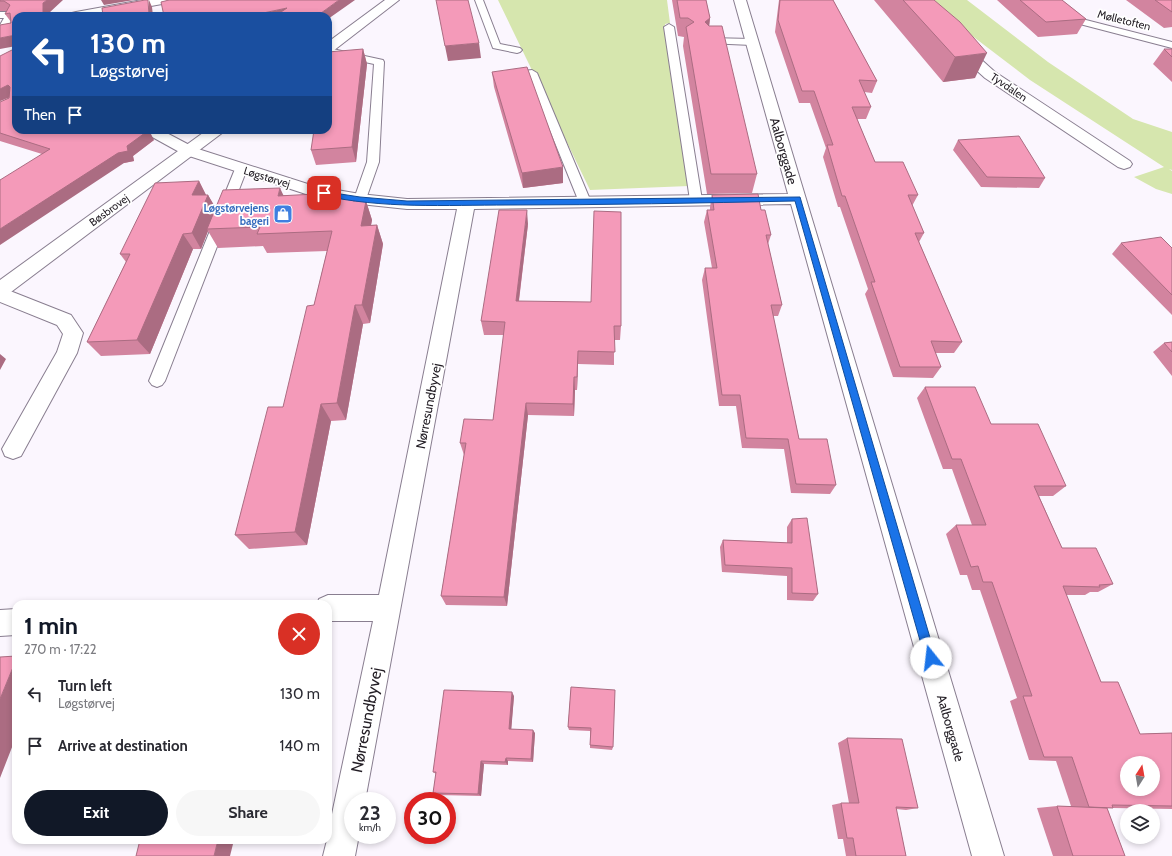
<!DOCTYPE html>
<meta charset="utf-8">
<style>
:root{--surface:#fff;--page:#f7f7f7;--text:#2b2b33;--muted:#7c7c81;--accent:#111827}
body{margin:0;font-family:Cabin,sans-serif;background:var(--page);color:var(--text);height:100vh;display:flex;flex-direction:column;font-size:15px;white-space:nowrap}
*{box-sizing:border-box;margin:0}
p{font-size:13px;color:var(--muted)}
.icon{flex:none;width:22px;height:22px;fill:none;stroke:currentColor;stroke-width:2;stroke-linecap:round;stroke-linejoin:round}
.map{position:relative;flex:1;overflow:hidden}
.panel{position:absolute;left:12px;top:600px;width:320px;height:244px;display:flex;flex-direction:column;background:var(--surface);border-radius:12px;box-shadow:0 2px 6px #0003}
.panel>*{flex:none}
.guide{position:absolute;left:12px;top:12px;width:320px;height:122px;border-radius:12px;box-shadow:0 2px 6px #0003;background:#1a4fa0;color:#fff;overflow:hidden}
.needle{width:26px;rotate:11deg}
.buttons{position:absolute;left:1120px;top:756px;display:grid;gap:8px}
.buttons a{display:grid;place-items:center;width:40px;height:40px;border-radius:50%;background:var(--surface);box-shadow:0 2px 6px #0003;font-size:20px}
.speed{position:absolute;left:344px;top:792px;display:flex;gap:8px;font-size:20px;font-weight:700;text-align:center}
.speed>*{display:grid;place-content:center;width:52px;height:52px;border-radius:50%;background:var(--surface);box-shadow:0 2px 6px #0003;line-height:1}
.speed small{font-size:10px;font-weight:400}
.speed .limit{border:6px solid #d22;background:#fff;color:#111}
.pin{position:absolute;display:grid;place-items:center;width:34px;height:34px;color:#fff;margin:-17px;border-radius:8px;box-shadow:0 2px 6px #0006}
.me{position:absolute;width:44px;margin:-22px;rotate:344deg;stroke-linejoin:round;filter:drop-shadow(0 0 3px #0008)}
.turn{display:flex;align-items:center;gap:14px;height:84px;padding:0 12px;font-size:18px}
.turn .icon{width:52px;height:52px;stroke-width:2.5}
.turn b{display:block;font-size:28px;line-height:34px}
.then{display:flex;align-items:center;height:38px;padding:0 12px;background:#0003;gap:8px;font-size:15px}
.round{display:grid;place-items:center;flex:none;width:42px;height:42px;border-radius:21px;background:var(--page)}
.head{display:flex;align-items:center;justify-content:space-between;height:68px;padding:0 12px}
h1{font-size:24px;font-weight:700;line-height:30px;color:var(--accent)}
.button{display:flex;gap:8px;margin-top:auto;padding:8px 12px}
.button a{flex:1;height:46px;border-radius:24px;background:var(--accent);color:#fff;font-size:16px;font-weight:700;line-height:46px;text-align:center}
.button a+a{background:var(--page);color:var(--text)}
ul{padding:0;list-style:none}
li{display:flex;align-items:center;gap:12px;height:52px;padding:0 12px}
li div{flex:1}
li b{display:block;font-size:15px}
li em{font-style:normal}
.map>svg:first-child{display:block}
</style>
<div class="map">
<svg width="1172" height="856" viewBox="0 0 1172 856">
<rect width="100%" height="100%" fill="#fbf6fe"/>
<path fill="#d6e6ae" d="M498 0H667L670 23 665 24 689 186 590 190Z
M925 0H967L1048 62 1133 119 1172 132V170L1169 169 1172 171V194L1156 189 1134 177 1164 167 1030 80Z"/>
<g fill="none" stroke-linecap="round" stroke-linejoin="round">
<g stroke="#897e90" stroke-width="2">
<path id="lane" d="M475 0H483L500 44 520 48 522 50 520 52 517 53 493 48Z
M1049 0H1058L1082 19 1172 42V48L1076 23Z
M0 12H10L15 15 4 33 1 34 0 25 4 18H0Z
M669 24 674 27 702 200 700 203H692L690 200 664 27Z
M709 38 752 39 757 42 752 45 706 43 704 41 706 39Z
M328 48 383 60 384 62 379 162 366 199 364 202H356L354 199 367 162 374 64 328 54Z
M532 70 537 73 591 202 589 205H581L579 202 528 76 507 79 502 76 507 73Z
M241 165 245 166 247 169 165 381 162 385 157 387 152 385 149 381 235 169 237 166Z"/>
</g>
<g stroke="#897e90" stroke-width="2">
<path id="street" d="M734 0H746L1004 856H972L791 204 474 209 365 801H353V835H359L355 856H323L327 840H328V833L373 621H328V604H317L319 599 328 595H379L457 209H407L360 204 312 196 183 154 145 133 142 130H161L195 148 314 186 360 194 407 199 788 194Z
M959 43 964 44 995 72 1130 161 1132 164 1130 167 1124 169 1118 167 985 78 954 50 952 47 954 44Z
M0 287 71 315 83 333 77 353 21 456 13 459 5 456 2 449 57 352 63 334 57 325 0 302Z
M16 609V635L0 636V610Z"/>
</g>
<g stroke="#897e90" stroke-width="2">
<path id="secondary" d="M142 0H168L166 3 162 4 96 16H70L72 13 76 12Z
M385 0H399L333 51 328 52V42Z
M207 130H225L222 133 7 295 0 297V280Z"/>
</g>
<use href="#lane" fill="#fff" fill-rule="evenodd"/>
<use href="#street" fill="#fff" fill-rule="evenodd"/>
<use href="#secondary" fill="#fff" fill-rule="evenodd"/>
</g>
<path fill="#d2849f" d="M0 0 49 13 11 23V22L5 14 7 11H0Z
M672 0H706L710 18 709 26 757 174 752 193 707 194 683 46 684 37 678 36Z
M779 0H833L877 81 872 93 864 92 871 107 866 119H857L875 162 918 195 912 206 924 233 919 242 962 342 954 353H935L941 367 933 378 893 377 865 294 868 289 840 207H838L823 157 826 148 810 103H799L775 32Z
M874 0H934L975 78 943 82Z
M997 0H1062L1086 19 1077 34 1038 37Z
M1126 0H1172V27L1164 28Z
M363 49 367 64 356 162 316 165 311 150Z
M1164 49H1172V82L1153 64Z
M0 56 154 140 133 156 134 161 124 163 42 154 0 141V102L9 98 10 97 0 101Z
M492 72 563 183 523 188 494 87Z
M958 140 1045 178 1039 188 981 187 953 150Z
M199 181 206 195H208L215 208 284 195 355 201H366L372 220 371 225H377L383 244 370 323 363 324 346 420 331 421 307 545 249 549 235 535 283 407 314 305 327 251 267 253 263 246 218 248 208 231 201 249H193L150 354 101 356 87 342 126 262 120 254Z
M712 195 761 210 771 235 768 244 782 305 778 316H773L799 439 836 485 830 494 791 493 784 449 742 448 736 406H719L702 280 705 268H712L704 222 707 210H710V207Z
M528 224 519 301 621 326 620 340H614V365L578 364 577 390H575L574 416 528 415 507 606 446 605 441 596 464 455 460 443 493 420 504 335H484L481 321Z
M1121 243 1172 248V315L1112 254Z
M1172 342V376L1153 352 1164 343Z
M925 387 991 424 1066 486 1053 496H1039L1062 548 1113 584 1098 592H1090L1085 595H1066L1101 682 1140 734 1172 733V809L1113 808H1107L1125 856H1053L1037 808 1057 806H1071L1056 761 1029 760 1010 701 1017 698 980 590H972L967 575H960L946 534 956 525H972L952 469H943L917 398Z
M792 519 818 594 813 601 787 600V576L722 572 720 547 723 540 787 543V527Z
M571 687 613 747 612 750 590 748V731L569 730 568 727Z
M514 696 511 729 535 733 533 762 508 761V765L484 764 481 796 438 795 433 793 436 774 433 772Z
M847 738 918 808 906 810 896 809 906 856H846L843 839H838L832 805 841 803H849L838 743Z"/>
<path fill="#ab6c82" d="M47 0H63L49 13V16H43V3Z
M101 0H134L104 5Z
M149 0 152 7 153 16H149Z
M339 0H355L328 19V16H317Z
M287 8 290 16H249Z
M710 18 708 37 705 22Z
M16 35V46L0 49V38Z
M479 43 481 58 448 61 445 46Z
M363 49 367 64 356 162 352 147Z
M987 53 975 78 943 82 955 57Z
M8 85 15 95 0 101V89Z
M149 130 154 140 133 156 134 161 124 163 0 245V229L127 146Z
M563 167V183L523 188 522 173Z
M199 181 207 197 208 195 217 210 207 229 208 231 201 249 192 233V195Z
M280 188 289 207 278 196Z
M315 194 323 213 314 199Z
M366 201 372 220 367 245 361 226Z
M527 210 528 224 517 315 516 301Z
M377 225 383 244 370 323 362 305Z
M183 234 193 249 150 354 137 340Z
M355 305 363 324 346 420 337 403Z
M578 351V364L577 390V377Z
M0 354 6 359 0 370Z
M574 377 575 390 574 416 573 404Z
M526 403 528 415 507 606 504 597Z
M321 404 331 421 307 545 295 532Z
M16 660V737L0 778V699Z
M512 692 514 696 511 733 509 729Z
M533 730 535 733 533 762 531 759Z
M506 758 508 761V765L505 762Z
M481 761 484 764 481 796 478 794Z
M218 840H234L230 856H214Z"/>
<path fill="#f49ab9" stroke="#ab6c82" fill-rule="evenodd" d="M0 0H47L43 3V16H16V35L0 38V25L11 23 10 13 5 14 10 5 4 1H0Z
M145 0H148L149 16H103L102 8Z
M169 0H339L317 16H275L287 8 249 16H164L161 2Z
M436 0H468L479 43 445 46Z
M677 0H706L710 18 705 22 709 26H722L757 174H711L686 27 694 22 688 18H680Z
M780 0H833L877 81 859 80 871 107H852L875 162H903L918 195H908L924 233H915L962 342 931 341 941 367H900L871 282H875L845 196H842L827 145H833L814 91H802L778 20Z
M903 0H934L960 22 987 53 955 57Z
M1020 0H1062L1086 19 1046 22Z
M1155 0H1172V12Z
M16 48V130H149L127 146 128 151 118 153 0 229V180L50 149 0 133V102L9 98 10 87 8 85 0 89V56Z
M363 49 352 147 311 150 314 130H328V52Z
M1164 49H1172V57Z
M527 67 563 167 522 173 492 72Z
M1019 136 1045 178 987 177 958 140Z
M199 181 192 195H208L192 233 183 234 137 340 87 342 130 254H120L155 183Z
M280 188 278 196 315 194 314 199 354 197 353 201H366L361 226 377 225 362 305H355L337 403 321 404 295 532 235 535 268 407H283L307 306 314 305 332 231 257 234 260 227 207 229 223 190Z
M758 194 761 210H765L771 235H766L782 305H771L799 439H827L836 485 796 484 788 439 746 438 740 395H722L705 268H717L707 210H714L712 195Z
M499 210H527L516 301 591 302 594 211 621 212V326H614L615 352 578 351 577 377H574L573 404 526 403 504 597 441 596 466 443H460L464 419 493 420 505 322 481 321Z
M1161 237 1172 248V295L1121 243Z
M1172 342V352L1164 343Z
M925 387H975L991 424H1038L1066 486H1034L1062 548H1096L1113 584 1099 585 1100 587 1063 586 1101 682H1118L1140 734 1172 733V806L1112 805 1113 808 1089 807 1072 757H1044L1023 696H1032L992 582H983L978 566 971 567 956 525H986L961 459H952ZM1127 763H1153V789H1127Z
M807 518 818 594 792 593V568L725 565 723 540 792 543V519Z
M16 656V660L0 699V657Z
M571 687 615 690 613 747 590 745 591 728 568 727Z
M444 690 512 692 509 729 533 730 531 759 506 758 505 762 481 761 478 794 433 793 436 772H433Z
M847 738 902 739 918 808 896 807 906 856H856L853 838H847L841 803H859Z
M1057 806 1107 808 1125 856H1073Z
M140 840H218L214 856H136Z"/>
<path fill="#1a73e8" stroke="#114b97" d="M321 191 360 197 407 201 800 197 936 658 935 661 931 663 927 661 925 658 795 201C699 203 604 205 508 205 446 205 382 209 321 195Z"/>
<defs>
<g id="shop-square" transform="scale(1)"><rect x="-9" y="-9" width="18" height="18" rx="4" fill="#3f7fe0" stroke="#fff"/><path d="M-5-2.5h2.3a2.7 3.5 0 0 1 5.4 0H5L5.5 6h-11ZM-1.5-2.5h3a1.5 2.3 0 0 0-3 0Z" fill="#fff"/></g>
</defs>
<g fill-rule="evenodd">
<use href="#shop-square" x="283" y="214"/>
</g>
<g text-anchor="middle" stroke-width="3.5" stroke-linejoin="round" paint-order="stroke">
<g font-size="11" fill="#221d24" stroke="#fff">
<text transform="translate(1124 20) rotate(14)" y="4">Mølletoften</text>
<text transform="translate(1009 87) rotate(34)" y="4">Tyvdalen</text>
<text transform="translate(267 177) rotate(17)" y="4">Løgstørvej</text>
<text transform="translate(109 210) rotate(-36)" y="4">Bøsbrovej</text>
</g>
<g font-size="11" font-weight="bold" fill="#366cbe" stroke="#fff" text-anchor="end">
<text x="269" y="212">Løgstørvejens<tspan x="269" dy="13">bageri</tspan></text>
</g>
<g font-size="13" fill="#221d24" stroke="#fff">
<text transform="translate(784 151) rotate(74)" y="5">Aalborggade</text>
<text transform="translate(428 406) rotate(-79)" y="5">Nørresundbyvej</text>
<text transform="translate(951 728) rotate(74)" y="5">Aalborggade</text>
</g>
<g font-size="16" fill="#221d24" stroke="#fff">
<text transform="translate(366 720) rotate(-79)" y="6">Nørresundbyvej</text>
</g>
</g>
</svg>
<div class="buttons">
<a><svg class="needle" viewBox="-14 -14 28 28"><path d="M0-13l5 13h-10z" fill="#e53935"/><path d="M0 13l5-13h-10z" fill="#7c7c81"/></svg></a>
<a><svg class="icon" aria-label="layers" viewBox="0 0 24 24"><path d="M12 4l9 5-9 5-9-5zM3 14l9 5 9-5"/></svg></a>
</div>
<div class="speed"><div>23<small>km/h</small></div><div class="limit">30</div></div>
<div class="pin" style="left:324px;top:193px;background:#d93025"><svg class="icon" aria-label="arrive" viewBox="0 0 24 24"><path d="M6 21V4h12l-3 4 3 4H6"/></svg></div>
<svg class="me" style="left:931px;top:658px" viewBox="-20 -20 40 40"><circle r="19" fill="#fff"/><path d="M0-13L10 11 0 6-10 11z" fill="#1a73e8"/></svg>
<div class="guide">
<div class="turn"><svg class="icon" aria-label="left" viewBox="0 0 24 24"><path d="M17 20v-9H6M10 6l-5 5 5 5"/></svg><div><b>130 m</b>Løgstørvej</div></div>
<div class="then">Then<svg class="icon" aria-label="arrive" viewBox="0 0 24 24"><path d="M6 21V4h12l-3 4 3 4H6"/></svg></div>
</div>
<section class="panel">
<div class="head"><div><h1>1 min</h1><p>270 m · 17:22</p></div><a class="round" style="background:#d93025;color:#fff"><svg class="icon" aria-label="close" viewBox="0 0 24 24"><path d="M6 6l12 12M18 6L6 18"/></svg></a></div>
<ul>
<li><svg class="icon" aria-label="left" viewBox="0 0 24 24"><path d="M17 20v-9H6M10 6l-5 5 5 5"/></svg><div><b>Turn left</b><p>Løgstørvej</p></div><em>130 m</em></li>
<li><svg class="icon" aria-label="arrive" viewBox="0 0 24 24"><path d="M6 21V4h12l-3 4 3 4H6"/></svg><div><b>Arrive at destination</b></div><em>140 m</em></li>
</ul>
<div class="button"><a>Exit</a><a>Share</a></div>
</section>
</div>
